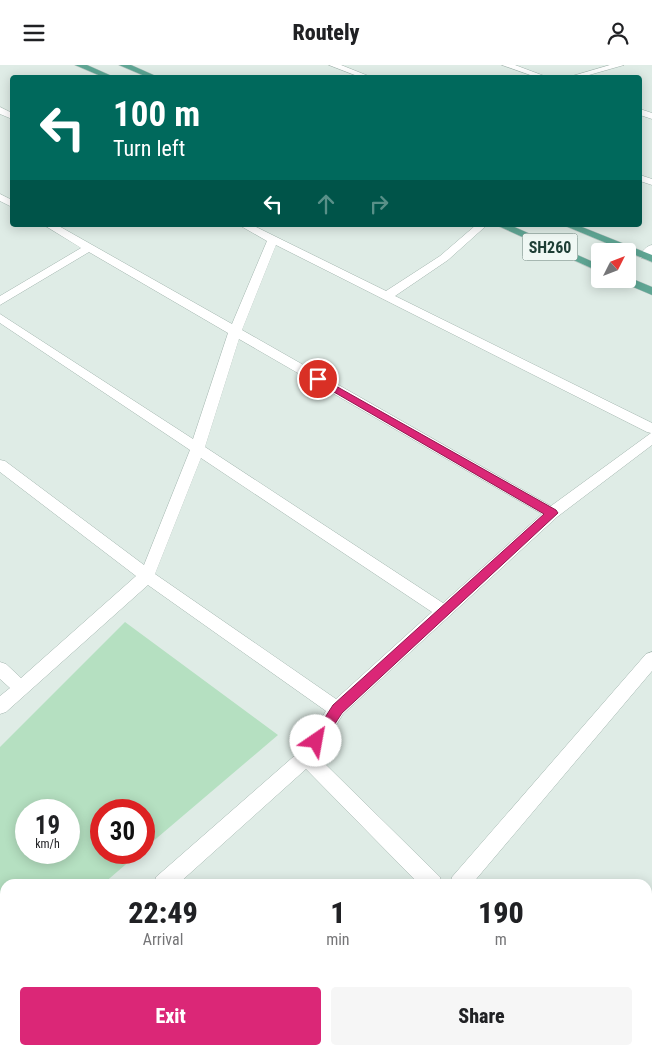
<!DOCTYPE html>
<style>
:root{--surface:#fff;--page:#f6f6f6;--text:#202124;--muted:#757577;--accent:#db2777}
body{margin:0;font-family:"Roboto Condensed",sans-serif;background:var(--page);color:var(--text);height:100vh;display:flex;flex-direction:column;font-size:19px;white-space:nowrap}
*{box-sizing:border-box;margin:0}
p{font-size:16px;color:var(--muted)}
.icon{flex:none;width:28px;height:28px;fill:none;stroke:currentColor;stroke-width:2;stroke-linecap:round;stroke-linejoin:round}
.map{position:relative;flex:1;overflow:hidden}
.sheet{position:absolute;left:0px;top:814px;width:652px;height:176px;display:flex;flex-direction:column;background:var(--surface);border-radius:15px 15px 0 0;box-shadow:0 2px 12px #0003}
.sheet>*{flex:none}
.banner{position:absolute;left:10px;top:10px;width:632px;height:152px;border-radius:5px;box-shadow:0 2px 12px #0003;background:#00695c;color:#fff;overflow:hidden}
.needle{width:32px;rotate:48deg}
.controls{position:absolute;left:591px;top:178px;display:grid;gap:10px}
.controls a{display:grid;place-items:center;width:45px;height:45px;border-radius:5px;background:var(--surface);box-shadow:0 2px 12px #0003;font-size:25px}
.speed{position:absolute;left:15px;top:734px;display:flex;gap:10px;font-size:25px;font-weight:700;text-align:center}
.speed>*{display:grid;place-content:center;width:65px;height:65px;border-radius:50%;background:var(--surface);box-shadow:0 2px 12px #0003;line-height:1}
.speed small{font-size:12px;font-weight:400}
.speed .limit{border:8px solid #d22;background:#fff;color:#111}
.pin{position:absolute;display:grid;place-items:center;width:42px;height:42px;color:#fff;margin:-21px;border:2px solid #fff;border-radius:50%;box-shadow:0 1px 5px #0007}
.me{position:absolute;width:55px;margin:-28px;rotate:33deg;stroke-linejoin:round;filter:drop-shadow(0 0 4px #0008)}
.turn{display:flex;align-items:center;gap:18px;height:105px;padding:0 20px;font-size:22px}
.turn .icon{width:65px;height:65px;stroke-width:2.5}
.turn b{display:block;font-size:35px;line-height:42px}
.lanes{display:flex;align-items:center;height:48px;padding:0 20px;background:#0003;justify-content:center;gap:25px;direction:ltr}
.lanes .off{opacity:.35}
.eta{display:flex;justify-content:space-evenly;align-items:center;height:85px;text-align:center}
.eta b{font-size:30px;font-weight:800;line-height:35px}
.button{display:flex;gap:10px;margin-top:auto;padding:10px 20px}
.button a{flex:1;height:58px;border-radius:5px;background:var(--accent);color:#fff;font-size:20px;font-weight:800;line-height:58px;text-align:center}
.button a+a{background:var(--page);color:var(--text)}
header{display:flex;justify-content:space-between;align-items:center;height:65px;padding:0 20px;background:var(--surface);font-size:22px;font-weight:800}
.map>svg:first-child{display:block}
</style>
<header><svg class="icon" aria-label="menu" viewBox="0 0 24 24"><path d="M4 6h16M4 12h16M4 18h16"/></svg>Routely<svg class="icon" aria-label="person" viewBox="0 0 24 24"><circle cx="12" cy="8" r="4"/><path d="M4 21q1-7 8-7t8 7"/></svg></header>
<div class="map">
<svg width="652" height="989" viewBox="0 0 652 989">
<rect width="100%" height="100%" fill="#dfece6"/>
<path fill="#b5e0c1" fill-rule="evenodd" d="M125 557 278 670 144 784V745H101V788H139L103 819H5V901L0 906V682ZM26 745H69V788H26Z"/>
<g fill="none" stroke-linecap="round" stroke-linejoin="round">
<g stroke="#a1b4ad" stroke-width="1">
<path id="street" d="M329 0H341L371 12H360Z
M502 0H515L547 12H536Z
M610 0H624L582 12H569Z
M0 42 12 48V54L0 49Z
M640 44 652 48V54L640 50Z
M640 110 652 114V120L640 116Z
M0 129 12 135V142L0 136Z
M44 160H57L232 259 267 176 239 160H252L386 226 440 191 476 160H487L448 195 395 231 652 358V380L557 452 343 649 317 691 440 812 442 819H419L306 704 178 819H154L156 812 300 686 326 646 148 520 6 647 0 649V631L10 623 0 614V597L6 599 21 613 136 511 0 407V395L5 396 144 500 190 385 0 258V249L193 374 228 268 89 187 0 240V231L81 183ZM276 180 647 367 651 368 551 441 242 265ZM239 274 542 449 443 538 205 382ZM201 393 432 547 336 634 155 509Z
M652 180V190L649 193H641L639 191C643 186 646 181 652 180Z
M652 587V606L472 819H450L452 812 646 589Z
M5 950V973L0 975V952Z
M283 985H307L305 989H281Z
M574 985H597L599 989H576Z"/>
</g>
<g stroke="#c0c9c6" stroke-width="1">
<path id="primary" d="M75 0H87L114 12H103Z
M119 0H131L158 12H147Z
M496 160H510L600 200V207Z
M563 160H577L652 190V197Z
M628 212 652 222V230L619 216 617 214H628Z"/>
</g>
<use href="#street" fill="#fff" fill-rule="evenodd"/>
<use href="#primary" fill="#5fa694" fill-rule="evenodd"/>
</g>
<path fill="#db2777" stroke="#8e194d" d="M318 311 556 445 558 448 342 648 321 680 316 682 312 680 310 676 333 640 544 449 315 316V312Z"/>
<g text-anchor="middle" stroke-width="4.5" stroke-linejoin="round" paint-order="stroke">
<rect fill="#f0f8f4" stroke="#5d766e" stroke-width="1" x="522.5" y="168.5" width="55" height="27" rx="4"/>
<g font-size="16" font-weight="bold" fill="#1e3e35">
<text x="550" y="188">SH260</text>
</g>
</g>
</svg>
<div class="controls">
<a><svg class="needle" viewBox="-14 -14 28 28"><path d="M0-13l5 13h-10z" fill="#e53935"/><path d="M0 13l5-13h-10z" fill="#757577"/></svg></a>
</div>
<div class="speed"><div>19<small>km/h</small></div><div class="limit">30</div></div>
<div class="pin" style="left:318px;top:314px;background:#d93025"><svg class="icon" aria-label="arrive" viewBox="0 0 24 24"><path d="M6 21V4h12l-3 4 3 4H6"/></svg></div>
<svg class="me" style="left:316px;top:676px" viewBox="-20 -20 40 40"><circle r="19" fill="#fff"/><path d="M0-13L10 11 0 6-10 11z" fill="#db2777"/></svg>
<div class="banner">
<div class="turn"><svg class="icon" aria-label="left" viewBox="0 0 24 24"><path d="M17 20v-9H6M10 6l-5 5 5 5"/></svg><div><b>100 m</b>Turn left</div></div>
<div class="lanes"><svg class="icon" aria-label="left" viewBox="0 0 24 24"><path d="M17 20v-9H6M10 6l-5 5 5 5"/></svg><svg class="icon off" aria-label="ahead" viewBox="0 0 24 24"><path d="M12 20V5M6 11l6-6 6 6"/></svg><svg class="icon off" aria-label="right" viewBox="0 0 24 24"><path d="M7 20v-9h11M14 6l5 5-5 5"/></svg></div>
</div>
<section class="sheet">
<div class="eta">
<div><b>22:49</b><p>Arrival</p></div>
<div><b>1</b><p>min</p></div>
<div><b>190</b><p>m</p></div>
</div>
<div class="button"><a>Exit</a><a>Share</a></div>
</section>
</div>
